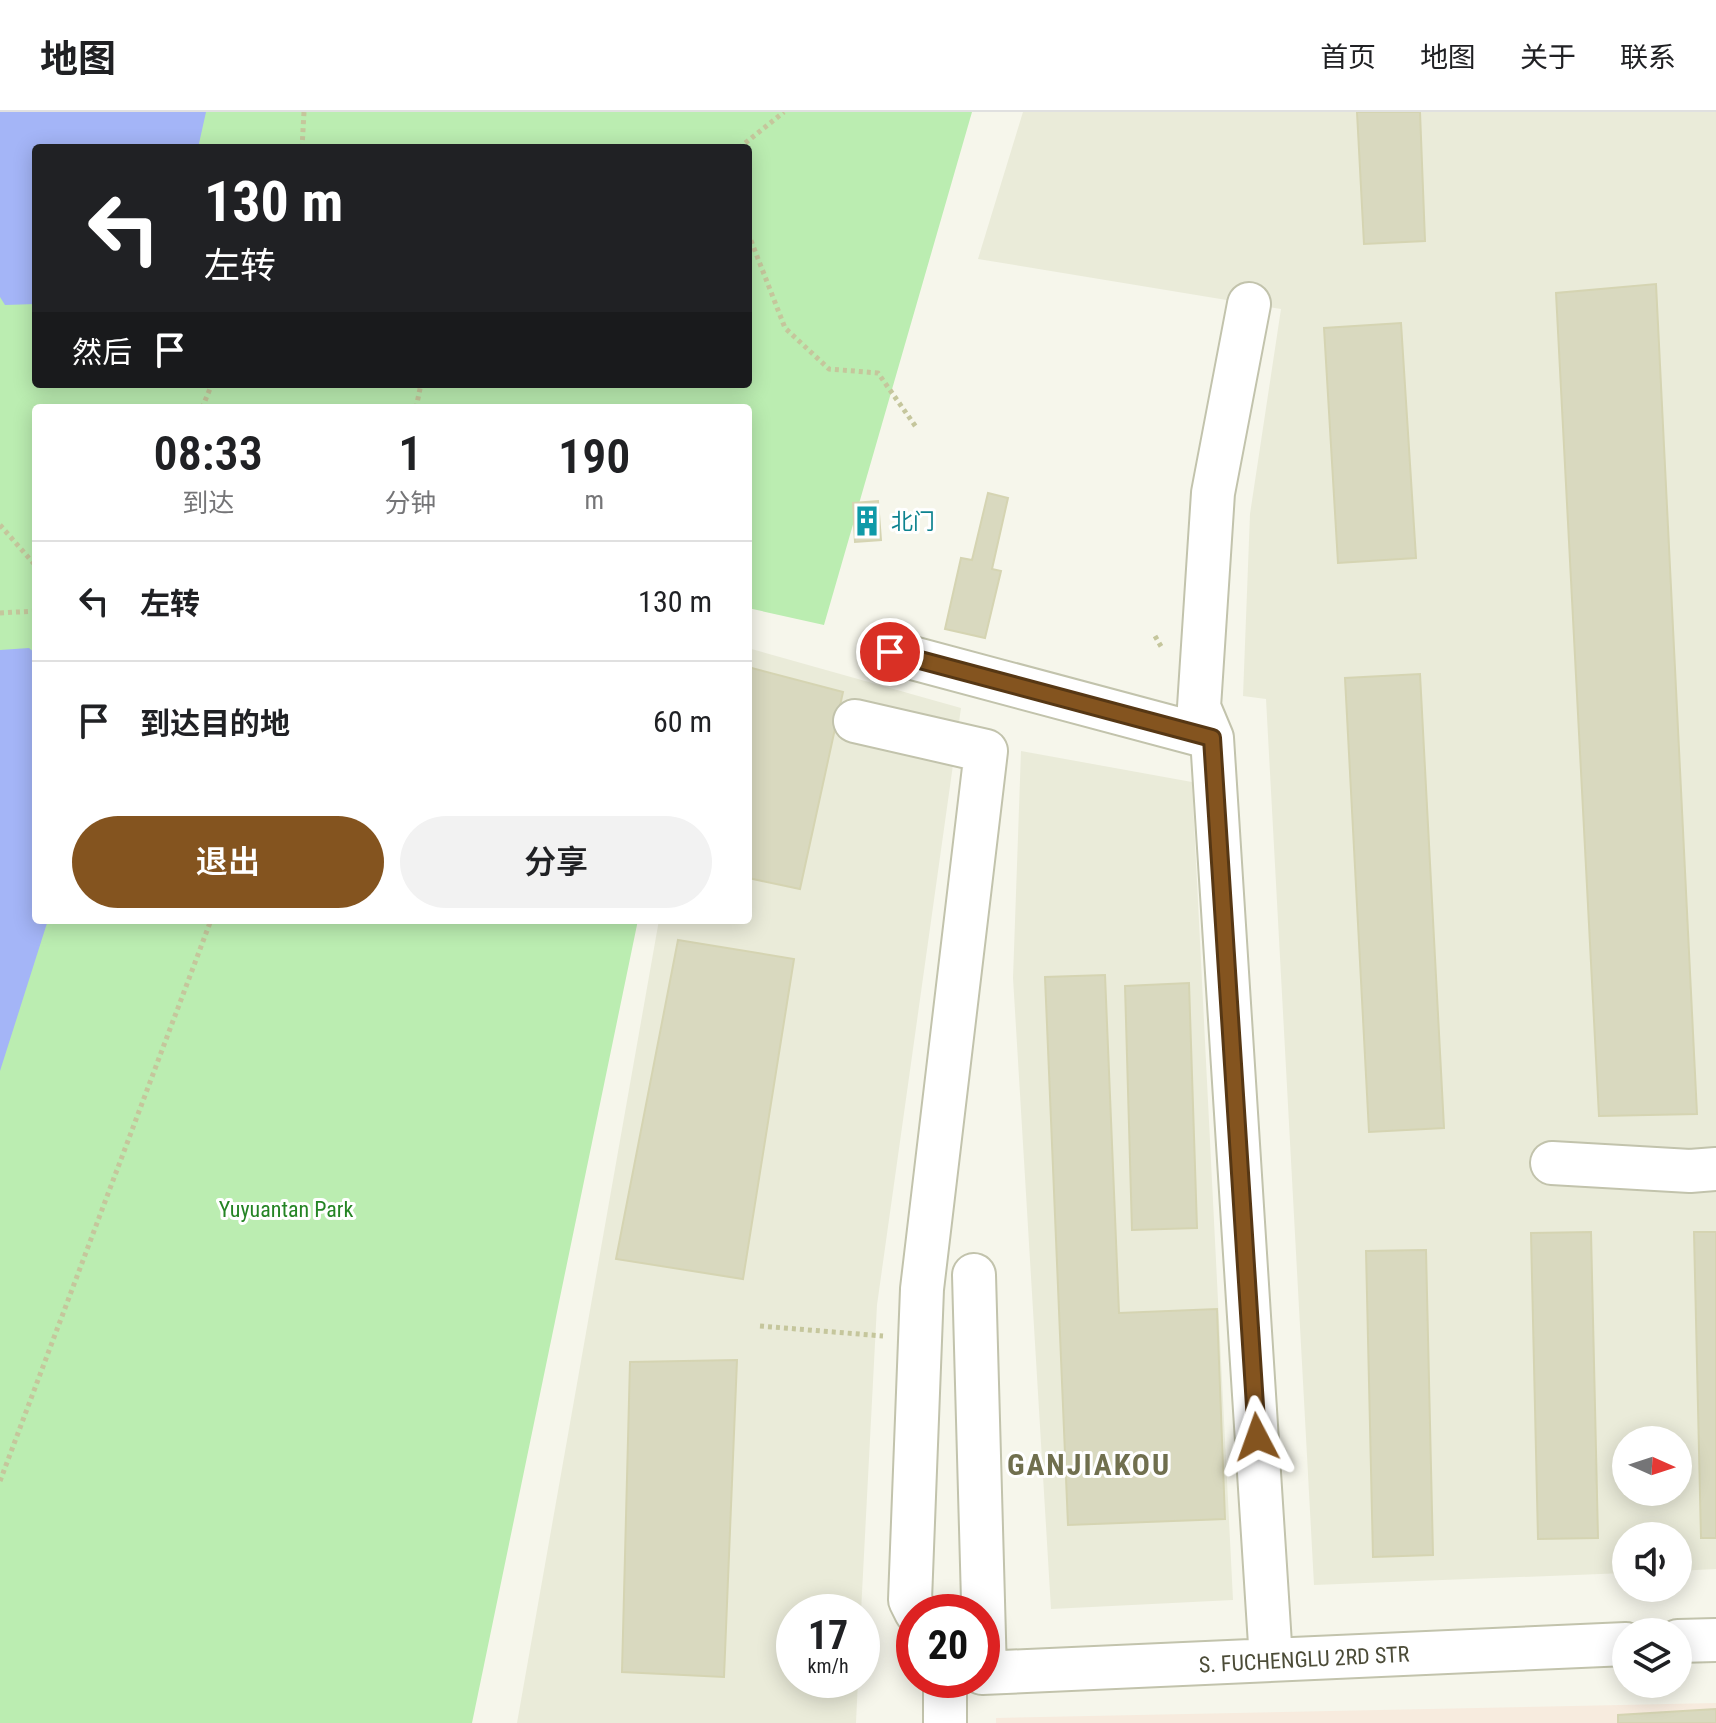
<!DOCTYPE html>
<html lang="zh">
<meta charset="utf-8">
<style>
:root{--surface:#fff;--page:#f2f2f2;--text:#202124;--muted:#757577;--line:#e0e0e0;--accent:#84541f}
body{margin:0;font-family:"Roboto Condensed","Noto Sans SC",sans-serif;background:var(--page);color:var(--text);height:100vh;display:flex;flex-direction:column;font-size:30px;white-space:nowrap}
*{box-sizing:border-box;margin:0}
p{font-size:26px;color:var(--muted)}
.icon{flex:none;width:44px;height:44px;fill:none;stroke:currentColor;stroke-width:2;stroke-linecap:round;stroke-linejoin:round}
.map{position:relative;flex:1;overflow:hidden}
.drawer{position:absolute;left:32px;top:292px;width:720px;height:520px;display:flex;flex-direction:column;background:var(--surface);border-radius:8px;box-shadow:0 4px 20px #0003}
.drawer>*{flex:none}
.hud{position:absolute;left:32px;top:32px;width:720px;height:244px;border-radius:8px;box-shadow:0 4px 20px #0003;background:#202124;color:#fff;overflow:hidden}
.needle{width:52px;rotate:93deg}
.controls{position:absolute;left:1612px;top:1314px;display:grid;gap:16px}
.controls a{display:grid;place-items:center;width:80px;height:80px;border-radius:50%;background:var(--surface);box-shadow:0 4px 20px #0003;font-size:40px}
.speed{position:absolute;left:776px;top:1482px;display:flex;gap:16px;font-size:40px;font-weight:700;text-align:center}
.speed>*{display:grid;place-content:center;width:104px;height:104px;border-radius:50%;background:var(--surface);box-shadow:0 4px 20px #0003;line-height:1}
.speed small{font-size:20px;font-weight:400}
.speed .limit{border:12px solid #d22;background:#fff;color:#111}
.pin{position:absolute;display:grid;place-items:center;width:68px;height:68px;color:#fff;margin:-34px;border:4px solid #fff;border-radius:50%;box-shadow:0 2px 8px #0007}
.me{position:absolute;width:88px;margin:-44px;rotate:356deg;stroke-linejoin:round;filter:drop-shadow(0 0 6px #0008)}
.turn{display:flex;align-items:center;gap:28px;height:168px;padding:0 40px;font-size:36px}
.turn .icon{width:104px;height:104px;stroke-width:2.5}
.turn b{display:block;font-size:56px;line-height:68px}
.then{display:flex;align-items:center;height:76px;padding:0 40px;background:#0003;gap:16px;font-size:30px}
.eta{display:flex;justify-content:space-evenly;align-items:center;height:136px;text-align:center}
.eta b{font-size:48px;font-weight:600;line-height:56px}
.cta{display:flex;gap:16px;margin-top:auto;padding:16px 40px}
.cta a{flex:1;height:92px;border-radius:48px;background:var(--accent);color:#fff;font-size:32px;font-weight:600;line-height:92px;text-align:center}
.cta a+a{background:var(--page);color:var(--text)}
ul{padding:0;list-style:none}
li{display:flex;align-items:center;gap:24px;height:120px;padding:0 40px;border-top:2px solid var(--line)}
li div{flex:1}
li b{display:block;font-size:30px}
li em{font-style:normal}
header{display:flex;align-items:center;gap:48px;box-sizing:border-box;height:112px;padding:0 40px;background:var(--surface);border-bottom:2px solid var(--line)}
header strong{font-size:38px}
nav{display:flex;gap:44px;margin-inline-start:auto;font-size:28px}
.map>svg:first-child{display:block}
</style>
<header>
<strong>地图</strong>
<nav><a>首页</a><a>地图</a><a>关于</a><a>联系</a></nav>
</header>
<div class="map">
<svg width="1716" height="1611" viewBox="0 0 1716 1611">
<rect width="100%" height="100%" fill="#f6f6eb"/>
<path fill="#eaebd9" fill-rule="evenodd" d="M1023 0H1716V1457L1678 1459V1424H1626V1461L1314 1473 1266 587 1243 584 1250 402 1281 197 978 147ZM1626 1328H1678V1380H1626Z
M748 536 961 596 877 1193 861 1500H794V1568H858L856 1611H517L659 808H748Z
M1021 639 1192 670 1233 1488 1051 1497 1013 866Z"/>
<path fill="#f7ebde" d="M1716 1591V1611H996V1606Z"/>
<path fill="#bbedb1" fill-rule="evenodd" d="M0 0H972L824 513 748 496V296H36V808H638L472 1611H0ZM36 36H748V272H36Z"/>
<path fill="#a4b5f7" d="M0 0H206L198 36H36V192L5 193 0 185Z
M29 536 36 542V808H48L0 959V538Z"/>
<path fill="#d9d9bf" stroke="#d5d4b2" stroke-width="2" d="M1357 0H1420L1425 129 1364 132Z
M1656 172 1697 1002 1599 1004 1556 181Z
M1401 211 1416 446 1338 451 1324 216Z
M988 381 1008 386 992 457 1001 459 985 526 945 517 961 446 972 448Z
M878 389 881 428 855 430 853 391Z
M748 555 843 580 800 777 748 766Z
M1420 562 1444 1016 1369 1020 1345 566Z
M678 828 794 847 743 1167 616 1147Z
M1105 863 1119 1201 1217 1197 1225 1407 1068 1413 1045 865Z
M1189 871 1197 1116 1132 1118 1125 874Z
M1591 1120 1598 1426 1538 1427 1531 1121Z
M1694 1120H1716V1426H1701Z
M1426 1138 1433 1443 1373 1445 1366 1139Z
M737 1248 724 1565 622 1560 630 1250Z
M1716 1597V1611H1618V1603Z"/>
<g fill="none" stroke-linecap="round" stroke-linejoin="round">
<g stroke="#c2c3ac" stroke-width="46">
<path id="minor" d="M1249 192 1213 381 1199 595 1212 626 1271 1548
M890 540 1212 626
M855 609 986 639 922 1177 910 1488 916 1500
M1552 1051 1690 1059 1716 1057
M974 1163 985 1561
M1678 1529 1716 1528
M982 1561 1626 1532
M945 1568V1611"/>
</g>
<path stroke="#c5c69c" stroke-width="5" stroke-dasharray="4 4" stroke-linecap="butt" d="M302 36 304 0
M739 36 784 0
M748 121 785 216 829 257 878 261 916 315
M202 296 212 272
M416 296 421 272
M0 413 36 454
M0 501 36 499
M1155 524 1162 536
M760 1214 883 1224
M0 1369 211 808"/>
<use href="#minor" stroke="#fff" stroke-width="42"/>
</g>
<g fill="none" stroke-linecap="round" stroke-linejoin="round">
<g stroke="#563714" stroke-width="20">
<path id="route" d="M890 540 1212 626 1257 1325"/>
</g>
<use href="#route" stroke="#84541f" stroke-width="14"/>
</g>
<defs>
<g id="building-bare" transform="scale(2.4)"><path d="M-4-6H4V6H1V3H-1V6H-4ZM-2.5-4.3h1.7v1.8h-1.7ZM.8-4.3h1.7v1.8H.8ZM-2.5-1h1.7V.8h-1.7ZM.8-1h1.7V.8H.8Z" fill="#0f9aa8" stroke="#fff" stroke-width="2.5" paint-order="stroke"/></g>
</defs>
<g fill-rule="evenodd">
<use href="#building-bare" x="867" y="409"/>
</g>
<g text-anchor="middle" stroke-width="6" stroke-linejoin="round" paint-order="stroke">
<g font-size="22" fill="#0d838f" stroke="#fff" text-anchor="start">
<text x="891" y="417">北门</text>
</g>
<g font-size="22" fill="#248424" stroke="#fff">
<text x="286" y="1105">Yuyuantan Park</text>
</g>
<g font-size="22" fill="#4c4c38" stroke="#fff">
<text transform="translate(1304 1547) rotate(-3)" y="8">S. FUCHENGLU 2RD STR</text>
</g>
<g font-size="30" font-weight="bold" letter-spacing="2" fill="#706f4e" stroke="#fff">
<text x="1089" y="1363">GANJIAKOU</text>
</g>
</g>
</svg>
<div class="controls">
<a><svg class="needle" viewBox="-14 -14 28 28"><path d="M0-13l5 13h-10z" fill="#e53935"/><path d="M0 13l5-13h-10z" fill="#757577"/></svg></a>
<a><svg class="icon" aria-label="sound" viewBox="0 0 24 24"><path d="M4 9h4l5-4v14l-5-4H4zM17 9q2 3 0 6"/></svg></a>
<a><svg class="icon" aria-label="layers" viewBox="0 0 24 24"><path d="M12 4l9 5-9 5-9-5zM3 14l9 5 9-5"/></svg></a>
</div>
<div class="speed"><div>17<small>km/h</small></div><div class="limit">20</div></div>
<div class="pin" style="left:890px;top:540px;background:#d93025"><svg class="icon" aria-label="arrive" viewBox="0 0 24 24"><path d="M6 21V4h12l-3 4 3 4H6"/></svg></div>
<svg class="me" style="left:1257px;top:1325px" viewBox="-20 -20 40 40"><path d="M0-17L14 15 0 8-14 15z" fill="#84541f" stroke="#fff" stroke-width="4"/></svg>
<div class="hud">
<div class="turn"><svg class="icon" aria-label="left" viewBox="0 0 24 24"><path d="M17 20v-9H6M10 6l-5 5 5 5"/></svg><div><b>130 m</b>左转</div></div>
<div class="then">然后<svg class="icon" aria-label="arrive" viewBox="0 0 24 24"><path d="M6 21V4h12l-3 4 3 4H6"/></svg></div>
</div>
<section class="drawer">
<div class="eta">
<div><b>08:33</b><p>到达</p></div>
<div><b>1</b><p>分钟</p></div>
<div><b>190</b><p>m</p></div>
</div>
<ul>
<li><svg class="icon" aria-label="left" viewBox="0 0 24 24"><path d="M17 20v-9H6M10 6l-5 5 5 5"/></svg><div><b>左转</b></div><em>130 m</em></li>
<li><svg class="icon" aria-label="arrive" viewBox="0 0 24 24"><path d="M6 21V4h12l-3 4 3 4H6"/></svg><div><b>到达目的地</b></div><em>60 m</em></li>
</ul>
<div class="cta"><a>退出</a><a>分享</a></div>
</section>
</div>
